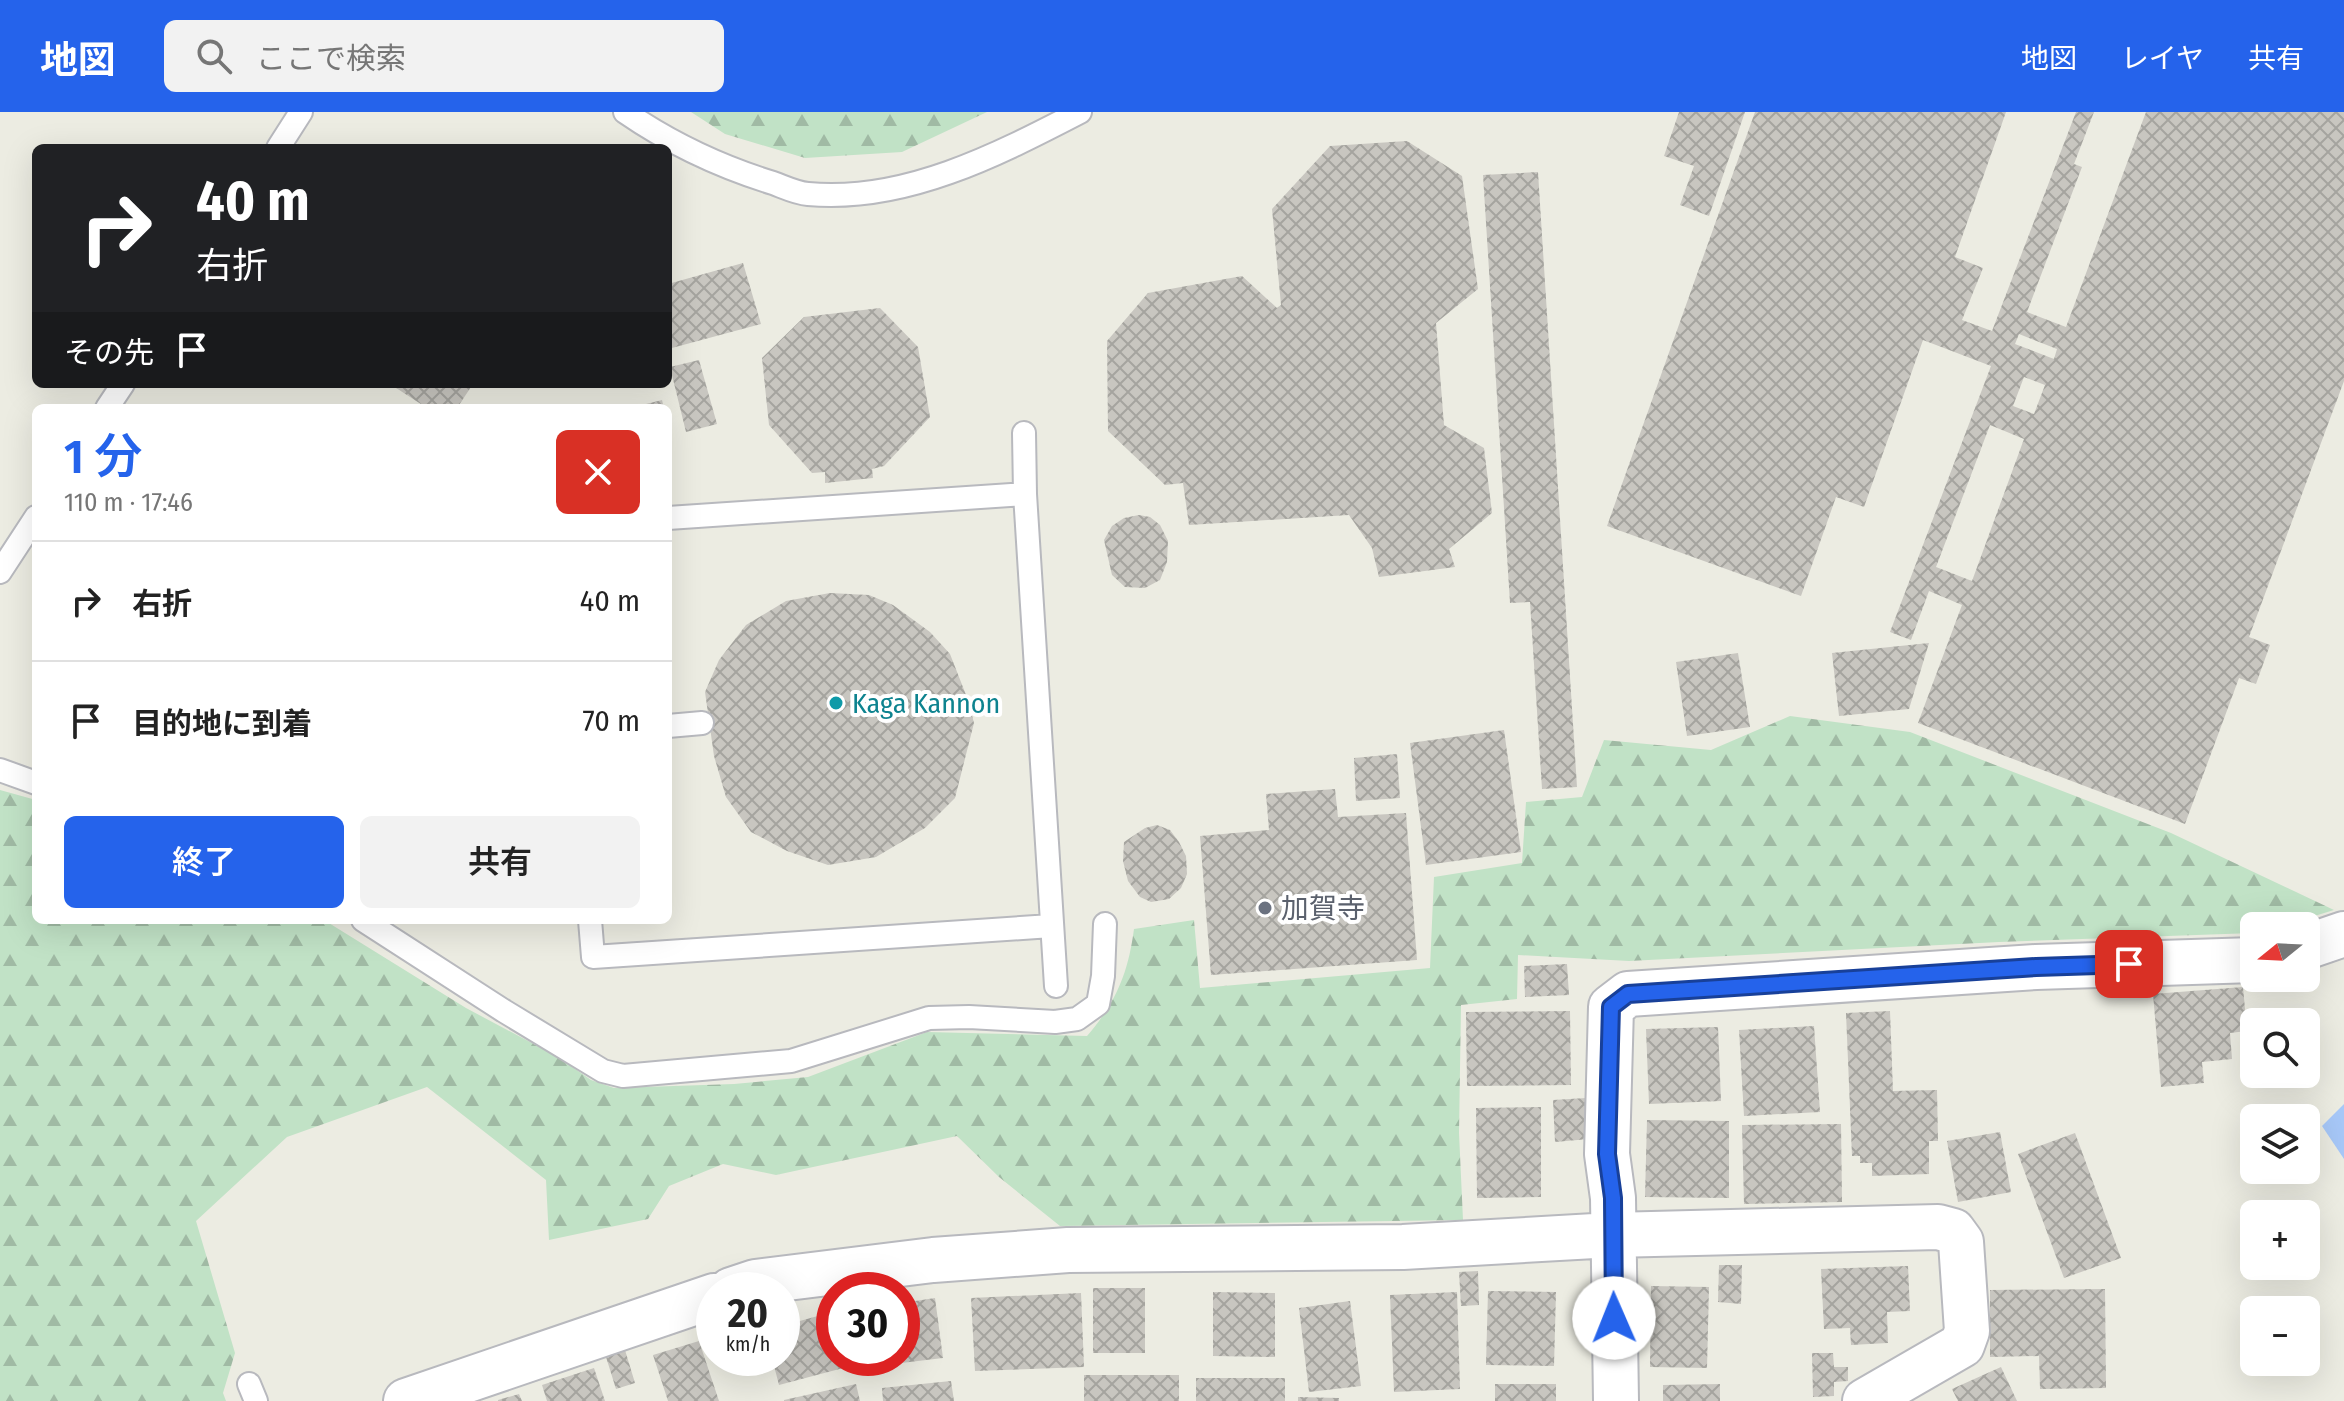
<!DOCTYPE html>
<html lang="ja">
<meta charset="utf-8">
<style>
:root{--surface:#fff;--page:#f2f2f2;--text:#222;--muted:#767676;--line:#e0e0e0;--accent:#2563eb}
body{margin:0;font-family:"Fira Sans Condensed","Noto Sans JP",sans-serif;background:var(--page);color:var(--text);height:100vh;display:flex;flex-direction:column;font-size:30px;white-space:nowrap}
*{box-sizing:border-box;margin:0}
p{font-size:26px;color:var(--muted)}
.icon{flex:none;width:44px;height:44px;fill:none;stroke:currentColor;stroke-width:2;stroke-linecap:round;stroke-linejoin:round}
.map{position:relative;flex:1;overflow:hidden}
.drawer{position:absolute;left:32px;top:292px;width:640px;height:520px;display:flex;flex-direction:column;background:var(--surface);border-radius:12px;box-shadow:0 8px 32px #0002}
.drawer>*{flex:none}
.hud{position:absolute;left:32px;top:32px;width:640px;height:244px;border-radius:12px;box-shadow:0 8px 32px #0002;background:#202124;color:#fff;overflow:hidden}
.needle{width:52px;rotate:252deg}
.controls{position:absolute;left:2240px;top:800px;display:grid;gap:16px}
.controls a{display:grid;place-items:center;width:80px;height:80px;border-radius:12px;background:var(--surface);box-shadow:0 8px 32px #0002;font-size:40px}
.speed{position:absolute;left:696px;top:1160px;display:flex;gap:16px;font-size:40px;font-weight:700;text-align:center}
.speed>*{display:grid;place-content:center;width:104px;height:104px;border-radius:50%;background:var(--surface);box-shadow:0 8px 32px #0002;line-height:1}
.speed small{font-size:20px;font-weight:400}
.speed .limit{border:12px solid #d22;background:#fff;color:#111}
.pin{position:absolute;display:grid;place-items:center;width:68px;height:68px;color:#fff;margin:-34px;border-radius:16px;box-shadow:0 4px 12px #0006}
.me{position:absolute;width:88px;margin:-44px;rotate:359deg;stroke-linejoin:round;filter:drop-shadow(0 0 6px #0008)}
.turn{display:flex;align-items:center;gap:28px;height:168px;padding:0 32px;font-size:36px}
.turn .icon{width:104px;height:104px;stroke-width:2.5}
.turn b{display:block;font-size:56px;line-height:68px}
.then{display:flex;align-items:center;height:76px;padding:0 32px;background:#0003;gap:16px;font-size:30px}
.round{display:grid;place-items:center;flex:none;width:84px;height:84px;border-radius:12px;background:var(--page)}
.headline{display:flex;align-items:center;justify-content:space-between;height:136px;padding:0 32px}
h1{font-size:48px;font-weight:600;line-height:60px;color:var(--accent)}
.button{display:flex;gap:16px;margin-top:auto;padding:16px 32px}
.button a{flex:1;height:92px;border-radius:12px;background:var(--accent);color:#fff;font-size:32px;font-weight:600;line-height:92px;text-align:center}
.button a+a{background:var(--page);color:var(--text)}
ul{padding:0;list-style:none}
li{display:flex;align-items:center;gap:24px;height:120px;padding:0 32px;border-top:2px solid var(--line)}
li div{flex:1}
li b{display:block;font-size:30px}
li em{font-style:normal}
header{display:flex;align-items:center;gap:48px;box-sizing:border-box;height:112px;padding:0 40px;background:var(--accent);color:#fff}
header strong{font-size:38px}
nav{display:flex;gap:44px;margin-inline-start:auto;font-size:28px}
.search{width:560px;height:72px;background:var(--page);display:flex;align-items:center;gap:20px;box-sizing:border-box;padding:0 28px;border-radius:12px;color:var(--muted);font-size:30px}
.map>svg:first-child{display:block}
</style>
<header>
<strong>地図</strong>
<div class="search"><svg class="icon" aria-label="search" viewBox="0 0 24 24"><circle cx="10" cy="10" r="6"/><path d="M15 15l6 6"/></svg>ここで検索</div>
<nav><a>地図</a><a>レイヤ</a><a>共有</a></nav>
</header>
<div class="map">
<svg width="2344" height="1289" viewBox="0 0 2344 1289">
<defs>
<pattern id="forest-firs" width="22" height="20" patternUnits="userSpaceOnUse" patternTransform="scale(2)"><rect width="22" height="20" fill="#c1e2c6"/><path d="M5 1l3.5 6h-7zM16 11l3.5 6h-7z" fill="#a0baa4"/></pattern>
<pattern id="building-cross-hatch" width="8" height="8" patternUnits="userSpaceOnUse" patternTransform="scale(2)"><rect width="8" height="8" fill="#c8c6c0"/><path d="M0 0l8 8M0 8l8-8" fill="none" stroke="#a5a49f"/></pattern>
</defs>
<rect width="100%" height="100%" fill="#ecece2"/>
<path fill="url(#forest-firs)" d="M691 0H987L902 40 805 46 725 22Z
M1790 604 1910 620 2171 721 2334 798 2282 814H2254V821L1999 830 1629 849 1518 843 1517 887 1461 893 1459 1021 1463 1108 1060 1114 999 1065 957 1024 776 1063 723 1052 669 1074 648 1107 549 1128 546 1068 427 975 287 1025 196 1109 235 1241 223 1281 226 1289H0V678L36 688V808H324L466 896 558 945 591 968 614 976 734 972 808 965 927 920 1087 924C1116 890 1128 862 1134 817L1194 808 1200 876 1430 856 1434 765 1522 751 1526 690 1582 685 1604 628 1711 638Z"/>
<path fill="#a7c8f8" d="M2344 992V1047L2322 1014Z"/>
<path fill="url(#building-cross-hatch)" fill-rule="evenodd" d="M1679 0H1745L1709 104 1680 93 1694 54 1664 44Z
M1755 0H2006L1955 145 1983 156 1962 208 1992 219 2076 0H2094L2074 52 2082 55 2027 200 2066 215 2146 0H2344V269L2249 525 2270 533 2256 572 2239 566 2185 712 1918 611 1962 493 1929 479 1911 528 1890 520 1991 254 1923 228 1864 395 1836 385 1801 484 1607 414ZM2019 222 2057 237 2054 247 2015 232ZM2024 265 2045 273 2034 302 2013 294ZM1990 313 2024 327 1972 469 1936 455Z
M1407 29 1462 64 1478 177 1436 211 1444 313 1484 336 1492 401 1449 437 1455 455 1379 465 1372 436 1349 403 1189 413 1183 371 1165 373 1108 319 1107 229 1148 181 1242 164 1277 196 1281 193 1272 97 1330 34Z
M1538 60 1577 675 1542 677 1530 490 1510 491 1483 63Z
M743 151 761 212 668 237V172Z
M880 196 918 235 930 305 884 354 872 357 873 366 825 371V360L812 361 769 313 762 246 804 205Z
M699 248 717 312 686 320 670 255Z
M390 272H473L457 296H427Z
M662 288 664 296H634V295Z
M1139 403 1150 405 1160 413 1168 429 1167 450 1160 468 1145 476 1125 475 1112 463 1104 428 1112 414 1124 406Z
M830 481 869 483 893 493 930 520 950 542 968 588 974 611 955 686 925 716 876 745 828 753 787 739 751 720 726 685 714 644 705 580 719 548 746 513 786 489Z
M1929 531 1909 597 1839 604 1832 541Z
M1738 541 1750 615 1687 624 1676 550Z
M1504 618 1521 740 1426 753 1410 631Z
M1397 642 1400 686 1356 689 1354 646Z
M1335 677 1338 705 1406 701 1417 848 1211 863 1200 724 1269 718 1266 682Z
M1157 713 1170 718 1179 730 1186 744 1187 762 1181 776 1169 787 1151 790 1140 785 1128 769 1123 749 1124 730 1145 716Z
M1567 852 1569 883 1525 885 1524 854Z
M2243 875 2247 919 2230 921 2232 947 2202 950 2204 971 2161 975 2153 882Z
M1570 899 1571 973 1467 974 1466 900Z
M1890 899 1893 979 1937 978 1938 1029H1929V1062L1872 1064V1051H1860V1044H1852L1846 901Z
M1814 914 1820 1000 1744 1004 1739 918Z
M1718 915 1721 989 1649 992 1646 917Z
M1586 986 1589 1027 1555 1030 1553 988Z
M1541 995V1085L1477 1086 1476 996Z
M1647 1008 1729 1009V1086L1645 1085Z
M1841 1012 1842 1090 1744 1092 1742 1013Z
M2000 1020 2011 1080 1958 1090 1947 1029Z
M2075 1021 2121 1146 2064 1166 2018 1042Z
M1719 1153H1742L1741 1192 1718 1190Z
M1908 1154 1910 1199 1887 1200 1888 1231 1851 1233 1850 1216 1824 1217 1821 1157Z
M1478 1159 1479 1193 1461 1194 1459 1160Z
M1651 1174 1709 1175 1707 1256 1650 1255Z
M1093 1176H1145V1241H1093Z
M2105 1177 2106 1276 2040 1277 2039 1244 1990 1245V1178Z
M1488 1179 1556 1180 1554 1254 1486 1253Z
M1213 1180 1275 1181V1245L1213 1244Z
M1457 1180 1460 1277 1394 1280 1390 1183Z
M1081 1181 1084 1255 975 1259 971 1186Z
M935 1186 943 1246 876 1254 875 1246H902V1191Z
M1350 1189 1361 1274 1309 1280 1299 1196Z
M832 1200 834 1246H845L847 1255 779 1273 772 1246H782V1214Z
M699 1229 719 1289H668L653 1243Z
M625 1238 635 1271 616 1277 606 1245Z
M1812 1241H1833L1834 1255H1848V1269L1834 1270V1284L1813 1285Z
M2001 1255 2017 1289H1958L1952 1277Z
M594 1256 605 1289H547L542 1273Z
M1084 1263H1179V1289H1084Z
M1196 1266H1285V1289H1196Z
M951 1269 954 1289H883L882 1276Z
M856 1272 860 1289H784V1288Z
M1495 1272H1556V1289H1495Z
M1720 1272V1289H1663V1273Z
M519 1282 522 1289H498V1288Z
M1298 1285 1339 1286V1289H1298Z"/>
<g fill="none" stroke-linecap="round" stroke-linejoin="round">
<g stroke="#b8b9be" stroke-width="26">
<path id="lane" d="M625 0C670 31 721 55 773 71 784 75 796 81 808 82 904 91 997 43 1080 0
M278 36 301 0
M107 296 123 272
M1024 321 1025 382 1056 874
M668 406 1025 382
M0 460 36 405
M668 614 702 611
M0 658 36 671
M363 808 504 899 603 959 623 964 791 949 929 906 969 905 1055 910 1077 907 1098 892 1103 864 1105 812
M590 808 593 845 1051 814
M249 1272 256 1289"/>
</g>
<g stroke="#b8b9be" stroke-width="48">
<path id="street" d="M2306 835 2344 822
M731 1178 755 1170 933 1148 1068 1138 1403 1135 1612 1123 1938 1115 1953 1119 1961 1130 1967 1219 1962 1233 1865 1289
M406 1289 714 1184
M1616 1289 1613 1086 1607 1042 1611 895 1628 882 2036 855 2254 848"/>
</g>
<use href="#lane" stroke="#fff" stroke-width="22"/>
<use href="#street" stroke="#fff" stroke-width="44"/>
</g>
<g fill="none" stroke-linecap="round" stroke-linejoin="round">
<g stroke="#184099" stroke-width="20">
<path id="route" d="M1614 1206 1613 1086 1607 1042 1611 895 1628 882 2036 855 2129 852"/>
</g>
<use href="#route" stroke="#2563eb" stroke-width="14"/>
</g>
<circle fill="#0f9aa8" stroke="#fff" stroke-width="3" cx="836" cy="591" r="8"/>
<circle fill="#6b7280" stroke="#fff" stroke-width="3" cx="1265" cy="796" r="8"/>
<g text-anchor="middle" stroke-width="8" stroke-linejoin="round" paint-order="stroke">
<g font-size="28" fill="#0d838f" stroke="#fff" text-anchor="start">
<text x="852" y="601">Kaga Kannon</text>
</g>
<g font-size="28" fill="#5b616d" stroke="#fff" text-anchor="start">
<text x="1281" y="806">加賀寺</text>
</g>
</g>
</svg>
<div class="controls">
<a><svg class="needle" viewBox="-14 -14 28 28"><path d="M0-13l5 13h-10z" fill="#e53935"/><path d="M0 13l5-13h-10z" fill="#767676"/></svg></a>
<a><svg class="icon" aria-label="search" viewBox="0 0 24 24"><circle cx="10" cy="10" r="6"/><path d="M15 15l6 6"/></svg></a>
<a><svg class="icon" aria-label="layers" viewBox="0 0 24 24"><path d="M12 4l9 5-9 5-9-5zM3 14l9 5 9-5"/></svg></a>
<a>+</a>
<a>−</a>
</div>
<div class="speed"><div>20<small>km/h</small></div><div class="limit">30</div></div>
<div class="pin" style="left:2129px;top:852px;background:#d93025"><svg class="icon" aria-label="arrive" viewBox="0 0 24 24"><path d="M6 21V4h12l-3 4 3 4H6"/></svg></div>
<svg class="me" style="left:1614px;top:1206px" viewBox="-20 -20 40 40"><circle r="19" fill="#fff"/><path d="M0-13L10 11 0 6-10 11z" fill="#2563eb"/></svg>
<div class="hud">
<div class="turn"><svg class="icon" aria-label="right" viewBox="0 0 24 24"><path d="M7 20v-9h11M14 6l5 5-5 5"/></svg><div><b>40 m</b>右折</div></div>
<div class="then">その先<svg class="icon" aria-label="arrive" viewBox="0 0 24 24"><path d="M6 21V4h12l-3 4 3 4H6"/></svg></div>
</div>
<section class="drawer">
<div class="headline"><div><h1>1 分</h1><p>110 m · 17:46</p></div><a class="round" style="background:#d93025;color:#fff"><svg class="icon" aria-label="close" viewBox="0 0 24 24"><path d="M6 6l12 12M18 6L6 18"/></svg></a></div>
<ul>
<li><svg class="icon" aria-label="right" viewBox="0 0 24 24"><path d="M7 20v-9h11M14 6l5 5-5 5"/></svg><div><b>右折</b></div><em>40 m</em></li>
<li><svg class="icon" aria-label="arrive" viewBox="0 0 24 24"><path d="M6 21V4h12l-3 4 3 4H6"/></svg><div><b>目的地に到着</b></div><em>70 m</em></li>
</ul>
<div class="button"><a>終了</a><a>共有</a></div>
</section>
</div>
